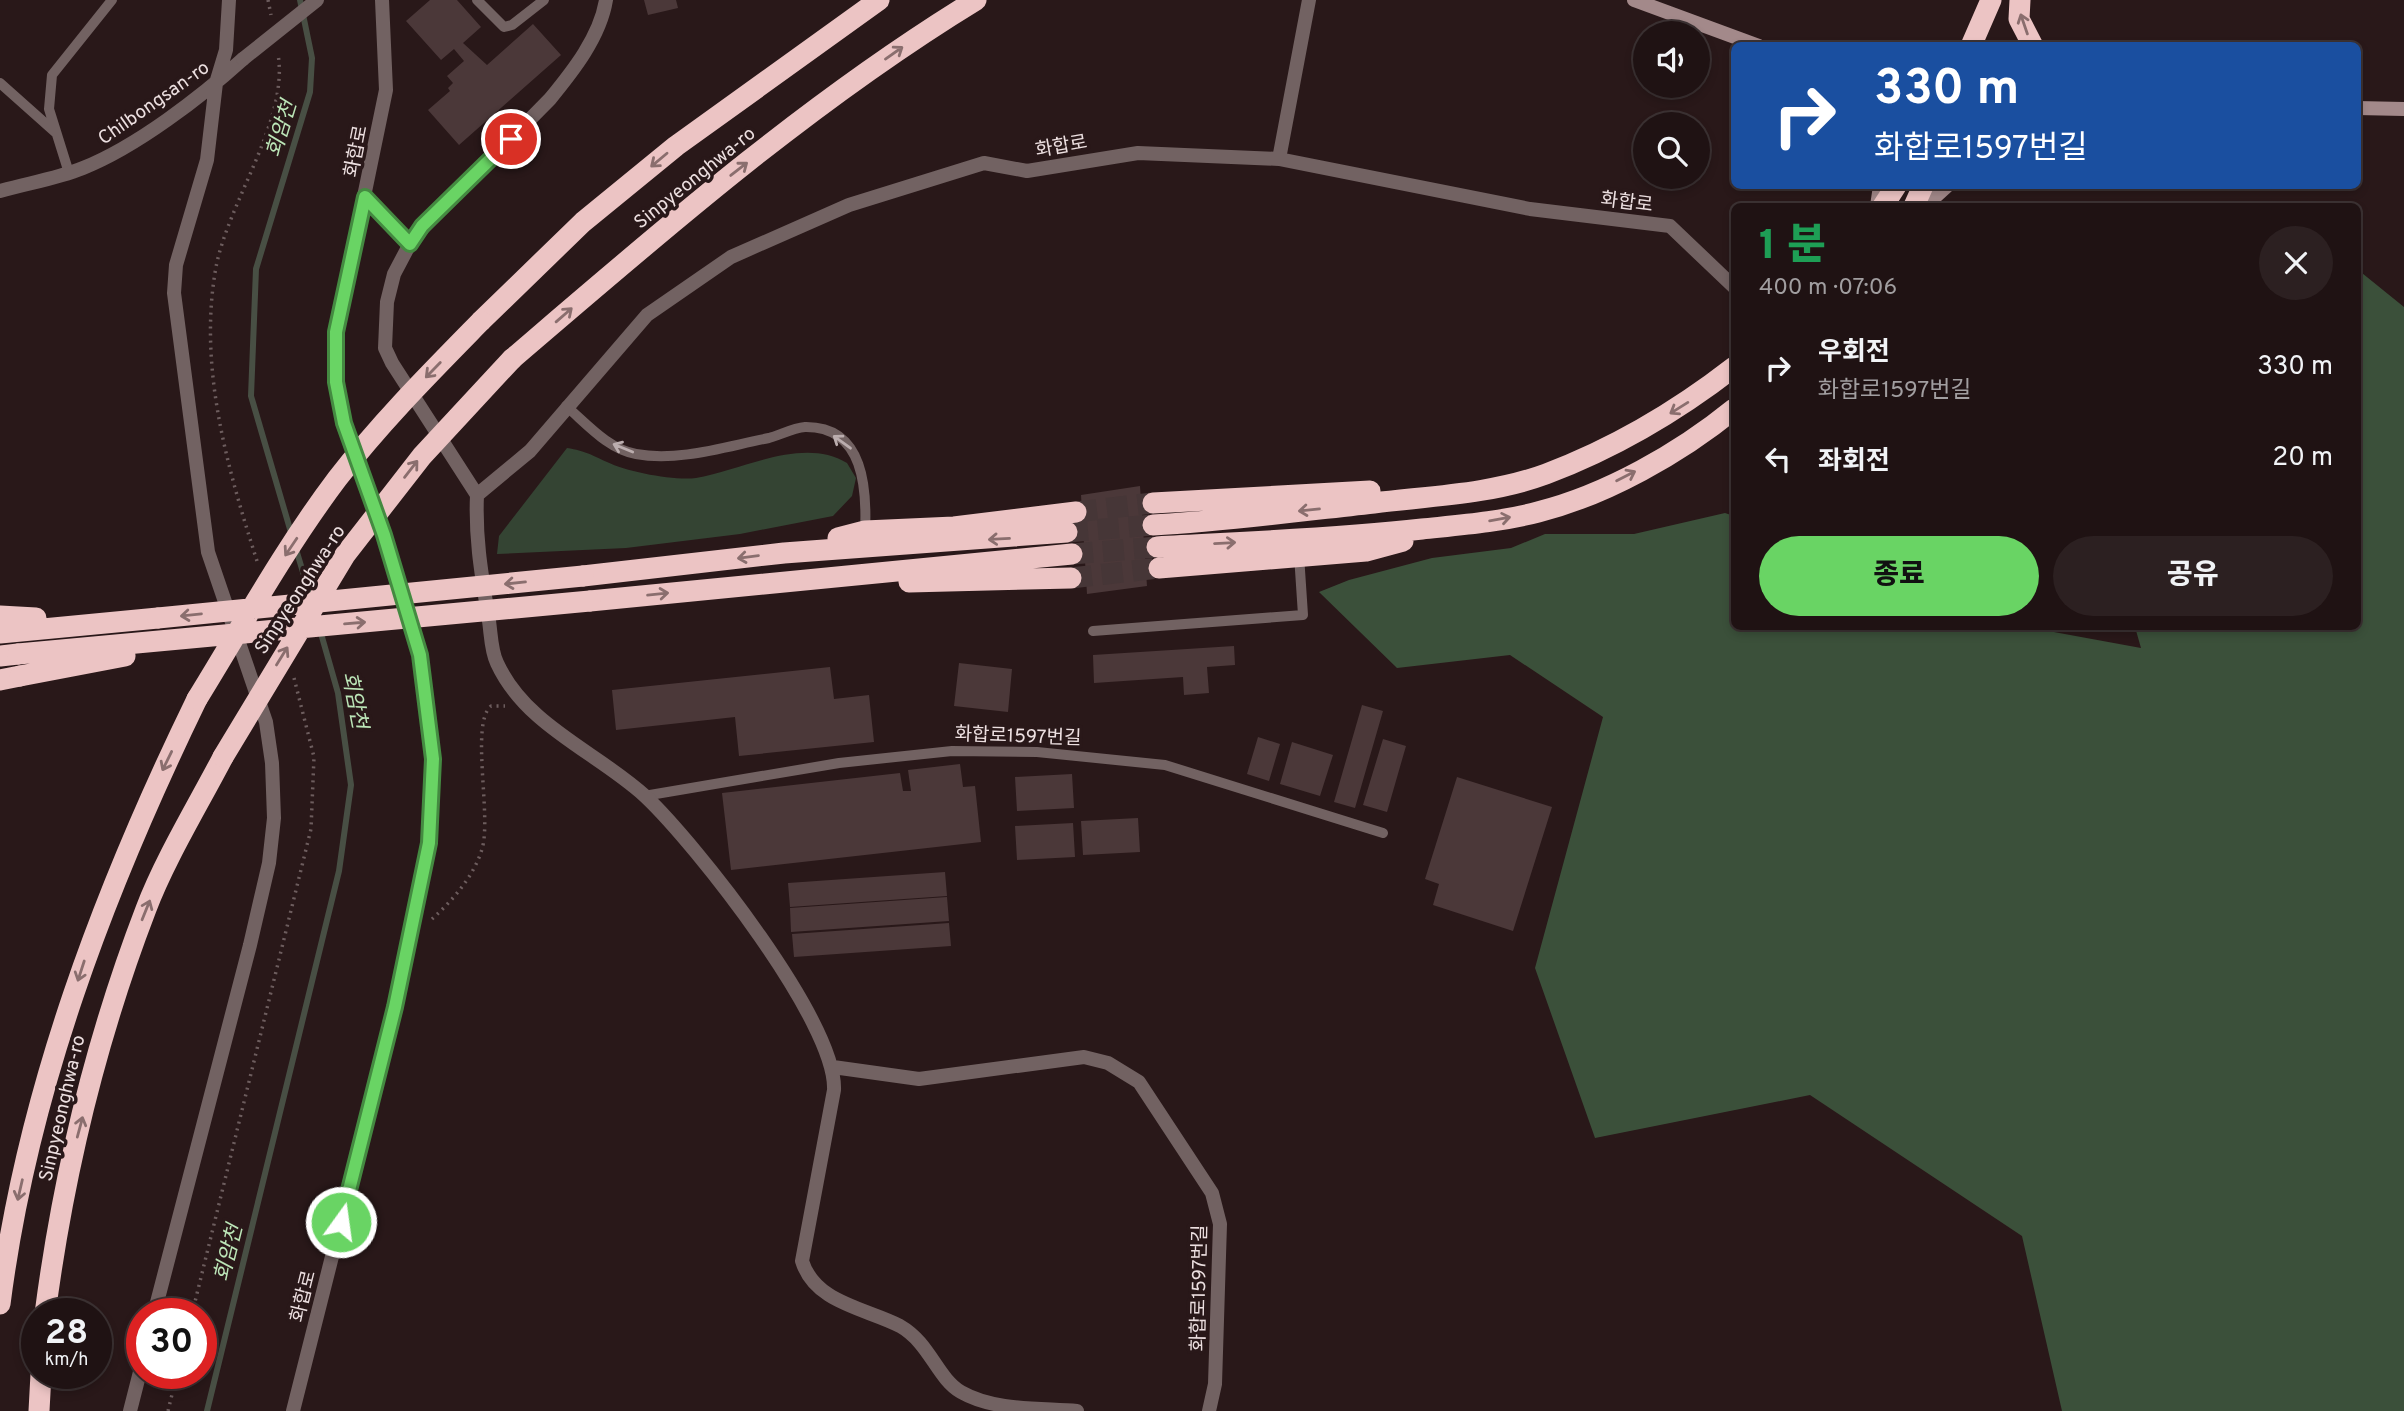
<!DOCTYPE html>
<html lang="ko">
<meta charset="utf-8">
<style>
:root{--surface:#1f1213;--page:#2c2021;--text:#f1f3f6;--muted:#a19ea0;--line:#3c3233;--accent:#69d464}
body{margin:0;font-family:Overpass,"Noto Sans KR",sans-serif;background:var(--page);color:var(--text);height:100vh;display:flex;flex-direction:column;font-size:26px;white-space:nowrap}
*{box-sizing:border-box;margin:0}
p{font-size:23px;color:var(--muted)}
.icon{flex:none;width:38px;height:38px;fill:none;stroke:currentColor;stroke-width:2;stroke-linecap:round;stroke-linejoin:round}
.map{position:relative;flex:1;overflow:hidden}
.panel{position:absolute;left:1731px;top:203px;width:630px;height:427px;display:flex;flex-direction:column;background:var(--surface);border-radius:10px;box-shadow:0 4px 10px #0003,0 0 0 2px var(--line)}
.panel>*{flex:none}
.guide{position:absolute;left:1731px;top:42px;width:630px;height:147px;border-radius:10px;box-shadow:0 4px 10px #0003,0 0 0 2px var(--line);background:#1a4fa0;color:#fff;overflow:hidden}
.buttons{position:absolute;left:1633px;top:21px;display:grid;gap:14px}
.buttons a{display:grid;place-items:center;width:77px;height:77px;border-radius:50%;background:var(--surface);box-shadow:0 4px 10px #0003,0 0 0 2px var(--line);font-size:35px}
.speed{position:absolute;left:21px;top:1298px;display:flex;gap:14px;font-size:35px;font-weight:700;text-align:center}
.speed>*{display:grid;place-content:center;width:91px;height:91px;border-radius:50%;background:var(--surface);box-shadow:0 4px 10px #0003,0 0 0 2px var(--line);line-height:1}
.speed small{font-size:18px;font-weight:400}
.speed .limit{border:10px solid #d22;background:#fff;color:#111}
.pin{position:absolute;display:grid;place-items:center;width:60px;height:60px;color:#fff;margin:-30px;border:4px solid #fff;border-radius:50%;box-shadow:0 2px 7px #0007}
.me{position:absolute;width:77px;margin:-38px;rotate:14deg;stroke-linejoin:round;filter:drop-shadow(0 0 5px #0008)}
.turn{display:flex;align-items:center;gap:24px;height:147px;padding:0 28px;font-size:32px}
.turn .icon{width:91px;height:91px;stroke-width:2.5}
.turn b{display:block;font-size:49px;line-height:60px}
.round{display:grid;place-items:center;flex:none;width:74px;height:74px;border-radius:37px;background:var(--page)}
.overview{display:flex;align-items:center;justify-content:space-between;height:119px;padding:0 28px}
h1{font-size:42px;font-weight:800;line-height:52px;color:#1e9e55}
.action{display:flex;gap:14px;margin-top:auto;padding:14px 28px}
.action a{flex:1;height:80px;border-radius:42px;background:var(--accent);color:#111;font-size:28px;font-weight:800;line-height:80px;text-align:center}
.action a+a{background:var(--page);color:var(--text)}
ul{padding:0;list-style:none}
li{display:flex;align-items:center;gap:21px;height:91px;padding:0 28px}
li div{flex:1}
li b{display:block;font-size:26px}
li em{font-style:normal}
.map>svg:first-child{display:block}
</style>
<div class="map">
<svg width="2404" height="1411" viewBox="0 0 2404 1411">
<rect width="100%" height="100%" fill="#291819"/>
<path fill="#344433" d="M567 448C586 451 591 455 607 462 627 472 675 481 696 478 742 470 803 436 847 463L856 478 852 496 833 516 740 534 626 548 497 554 499 536Z"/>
<path fill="#3b503a" d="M2357 269 2404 307V1411H2062L2022 1236 1810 1095 1595 1138 1535 968 1603 717 1510 655 1397 668 1319 592 1349 580 1432 558 1511 548 1545 534H1634L1725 513 1734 516V626L2026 627 2141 648 2135 627 2357 626Z"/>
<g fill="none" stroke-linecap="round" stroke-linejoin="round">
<path stroke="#484f44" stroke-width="6" d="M292 536 251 396 256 269 310 92 312 58 300 0
M296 549 311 599
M207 1411 339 871 351 785 338 693 320 630"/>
</g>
<path fill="#4b3839" d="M430 0H457L481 27 463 43 487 65 533 24 561 55 459 145 428 110 450 91 448 88 453 83 447 76 464 61 454 49 441 60 406 21Z
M644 0H676L678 8 648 15Z
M1140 486 1147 586 1087 594 1081 495Z
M1234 646 1235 665 1207 667 1209 693 1184 695 1183 677 1094 683 1093 655Z
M959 663 1012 669 1008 712 954 706Z
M830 667 834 699 869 695 874 742 739 756 735 717 616 730 612 690Z
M1362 705 1383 711 1355 808 1334 802Z
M1258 737 1280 744 1269 781 1247 774Z
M1383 739 1406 746 1387 812 1363 805Z
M1292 742 1333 755 1320 796 1280 784Z
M960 764 963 787 975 786 981 842 731 870 722 793 900 773 903 791H911L908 770Z
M1072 774 1074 808 1017 811 1015 777Z
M1457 777 1552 807 1513 931 1433 905 1439 884 1425 879Z
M1138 818 1140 852 1083 855 1081 821Z
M1073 823 1075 857 1017 860 1015 826Z
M945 872 947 896 790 907 788 883Z
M947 897 949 921 791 932 790 908Z
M949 923 951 946 794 957 792 934Z"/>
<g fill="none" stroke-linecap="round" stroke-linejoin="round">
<path stroke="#463637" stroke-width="21" stroke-dasharray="21 10" stroke-linecap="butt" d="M1076 512 1153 503
M1067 532 1153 525
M1072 554 1157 547
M1071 578 1159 568"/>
<path stroke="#6d5d5e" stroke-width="3.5" stroke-dasharray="2 5" stroke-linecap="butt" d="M268 0 271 15
M257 561C227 467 198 366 216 267 229 200 289 120 278 54
M432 919C453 900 474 876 482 849 492 817 470 723 491 706H505
M192 1314 311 829 314 757 294 678
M168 1411 177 1374"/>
<path stroke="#726262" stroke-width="10" d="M477 0 504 27 512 25 544 0
M0 83 55 132
M69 173 49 109 52 75 112 0
M566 406C587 424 608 449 636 454 679 462 727 446 769 438 780 435 793 428 805 427 865 426 867 491 865 533
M1093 631 1303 615 1299 555
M644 796 839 763 952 751 1037 752 1165 765 1383 833"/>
<path stroke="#726262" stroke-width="14" d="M1279 159 1309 0
M0 191C28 183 56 179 83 168 136 147 201 97 243 59
M365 197 409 244
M477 495 530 451 647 315 731 257 849 205 984 163 1027 171 1138 153 1279 159 1530 209 1670 226 1734 287
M477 495C475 540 482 577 489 621 491 634 491 651 497 663 526 726 597 752 645 796 696 844 837 1023 834 1090L802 1261C815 1303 865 1308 900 1326 930 1343 937 1378 961 1392 994 1411 1041 1408 1077 1411
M477 495 392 363 385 348 387 302 394 274 413 238 550 99C573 71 600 37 606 0
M833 1067 919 1079 1084 1057 1108 1063 1139 1082 1212 1193 1220 1224 1215 1384 1209 1411
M154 1314 250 945 269 863 274 818 272 763 266 722 208 552 174 293 176 265 207 160 216 83 226 50 229 0
M130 1411 142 1364
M293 1411 395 1007 429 843 433 759 420 655 384 535 344 423 336 382V332L386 90 382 0"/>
<path stroke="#a3898a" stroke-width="14" d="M1634 0 1759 46
M2357 108 2404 109
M1877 206 1880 186
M1925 206 1947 186"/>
<path stroke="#ecc4c4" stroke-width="21" d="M2020 0 2019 19 2033 46
M1971 46 1991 0
M1883 206 1896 186
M1914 206 1923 186
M481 321 583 222 676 146 879 0
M512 359C660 232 809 102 976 0
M1153 503 1370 491
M1153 525C1227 521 1300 511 1374 503 1431 496 1492 494 1546 474 1615 448 1676 412 1734 367
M838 538 865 531 954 527 1076 512
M1157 547C1245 542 1333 539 1422 529 1460 525 1500 522 1538 512 1606 495 1680 453 1734 409
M1159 568 1366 551 1403 541
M583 576 784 553 1067 532
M909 582 1071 578
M590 601 1072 554
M0 616 36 618
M0 633 158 618
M0 656 18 654
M0 680 20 676
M0 1304C27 1092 104 890 197 699
M45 1314C63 1176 96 1039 146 909 165 859 198 805 223 757
M39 1411 41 1374"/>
<path stroke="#726262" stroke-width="14" d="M243 59 317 0"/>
<path stroke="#ecc4c4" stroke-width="21" d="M158 618 583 576
M18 654 590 601
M20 676 125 656
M197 699C242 626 285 548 337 479 381 422 431 372 481 321
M223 757 345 555 422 456 512 359"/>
</g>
<defs><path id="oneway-shaft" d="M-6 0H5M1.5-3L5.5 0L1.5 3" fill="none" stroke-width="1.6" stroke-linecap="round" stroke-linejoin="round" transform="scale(1.75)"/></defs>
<g stroke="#8a6e6e">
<use href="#oneway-shaft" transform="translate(2024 24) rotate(-109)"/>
<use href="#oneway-shaft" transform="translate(894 53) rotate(-35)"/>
<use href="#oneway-shaft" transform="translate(659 160) rotate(140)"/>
<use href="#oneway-shaft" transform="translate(739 169) rotate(-38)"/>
<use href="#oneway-shaft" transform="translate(564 315) rotate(-41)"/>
<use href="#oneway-shaft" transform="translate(433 370) rotate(134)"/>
<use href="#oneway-shaft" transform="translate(1679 408) rotate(148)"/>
<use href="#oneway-shaft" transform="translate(411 469) rotate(-52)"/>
<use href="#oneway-shaft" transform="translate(1626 476) rotate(-27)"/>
<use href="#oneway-shaft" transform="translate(1309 510) rotate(174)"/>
<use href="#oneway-shaft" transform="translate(1500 519) rotate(-10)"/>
<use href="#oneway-shaft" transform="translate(999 539) rotate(177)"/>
<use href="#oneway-shaft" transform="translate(1225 543) rotate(-3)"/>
<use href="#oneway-shaft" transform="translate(291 547) rotate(124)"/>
<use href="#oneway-shaft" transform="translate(748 557) rotate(173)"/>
<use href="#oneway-shaft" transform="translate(515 583) rotate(174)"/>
<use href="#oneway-shaft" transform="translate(658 594) rotate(-6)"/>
<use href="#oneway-shaft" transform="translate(191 615) rotate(174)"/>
<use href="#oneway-shaft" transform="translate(355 623) rotate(-5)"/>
<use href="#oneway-shaft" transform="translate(282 656) rotate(-58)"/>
<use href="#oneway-shaft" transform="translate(167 761) rotate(116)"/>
<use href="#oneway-shaft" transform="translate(146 910) rotate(-68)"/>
<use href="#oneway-shaft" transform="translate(81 971) rotate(108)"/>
<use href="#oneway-shaft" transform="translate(80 1127) rotate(-75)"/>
<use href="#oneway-shaft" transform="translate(20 1190) rotate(103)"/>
</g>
<g stroke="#bbadae">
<use href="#oneway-shaft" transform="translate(842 442) rotate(-144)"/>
<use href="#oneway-shaft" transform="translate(623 448) rotate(-158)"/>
</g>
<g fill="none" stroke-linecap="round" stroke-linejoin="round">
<g stroke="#448a41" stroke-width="18">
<path id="route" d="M341 1222 395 1007 429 843 433 759 420 655 384 535 344 423 336 382V332L365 197 410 244 422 226 511 139"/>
</g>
<use href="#route" stroke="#69d464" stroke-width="12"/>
</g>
<g text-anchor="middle" stroke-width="7" stroke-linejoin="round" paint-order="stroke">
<g font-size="19" fill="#ecdfe0" stroke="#291819">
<text transform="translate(153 102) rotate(-35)" y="7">Chilbongsan-ro</text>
<text transform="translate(1061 145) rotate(-10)" y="7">화합로</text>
<text transform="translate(355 151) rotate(-79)" y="7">화합로</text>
<text transform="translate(694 177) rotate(-39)" y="7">Sinpyeonghwa-ro</text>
<text transform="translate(1627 201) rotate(7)" y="7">화합로</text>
<text transform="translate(299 589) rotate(-57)" y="7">Sinpyeonghwa-ro</text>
<text transform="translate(1018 735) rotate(2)" y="7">화합로1597번길</text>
<text transform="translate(61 1108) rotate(-77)" y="7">Sinpyeonghwa-ro</text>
<text transform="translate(1198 1288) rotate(-89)" y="7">화합로1597번길</text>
<text transform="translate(302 1296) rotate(-76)" y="7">화합로</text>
</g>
<g font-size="21" font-style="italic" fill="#bce6b8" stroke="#291819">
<text transform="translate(281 129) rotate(-73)" y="7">회암천</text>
<text transform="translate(355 700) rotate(79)" y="7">회암천</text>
<text transform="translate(228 1253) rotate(-76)" y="7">회암천</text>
</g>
</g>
</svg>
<div class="buttons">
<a><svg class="icon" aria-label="sound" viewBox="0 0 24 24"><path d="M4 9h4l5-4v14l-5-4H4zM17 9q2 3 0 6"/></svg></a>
<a><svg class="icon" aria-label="search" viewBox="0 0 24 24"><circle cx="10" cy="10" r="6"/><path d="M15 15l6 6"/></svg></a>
</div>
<div class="speed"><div>28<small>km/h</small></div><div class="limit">30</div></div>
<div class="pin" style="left:511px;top:139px;background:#d93025"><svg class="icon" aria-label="arrive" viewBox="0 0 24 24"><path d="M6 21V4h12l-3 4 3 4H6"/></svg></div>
<svg class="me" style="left:341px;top:1222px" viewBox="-20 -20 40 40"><circle r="17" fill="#69d464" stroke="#fff" stroke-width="3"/><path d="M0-11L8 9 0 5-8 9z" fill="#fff"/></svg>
<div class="guide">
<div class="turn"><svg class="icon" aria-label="right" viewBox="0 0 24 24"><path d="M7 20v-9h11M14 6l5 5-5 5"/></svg><div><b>330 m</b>화합로1597번길</div></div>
</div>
<section class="panel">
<div class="overview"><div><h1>1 분</h1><p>400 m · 07:06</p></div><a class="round"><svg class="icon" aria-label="close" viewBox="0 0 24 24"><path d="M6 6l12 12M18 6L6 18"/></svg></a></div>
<ul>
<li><svg class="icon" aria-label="right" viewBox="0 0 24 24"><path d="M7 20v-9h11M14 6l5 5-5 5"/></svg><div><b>우회전</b><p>화합로1597번길</p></div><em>330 m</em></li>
<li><svg class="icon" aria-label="left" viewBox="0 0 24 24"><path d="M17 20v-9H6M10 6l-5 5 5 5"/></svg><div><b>좌회전</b></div><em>20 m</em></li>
</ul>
<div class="action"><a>종료</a><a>공유</a></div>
</section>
</div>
